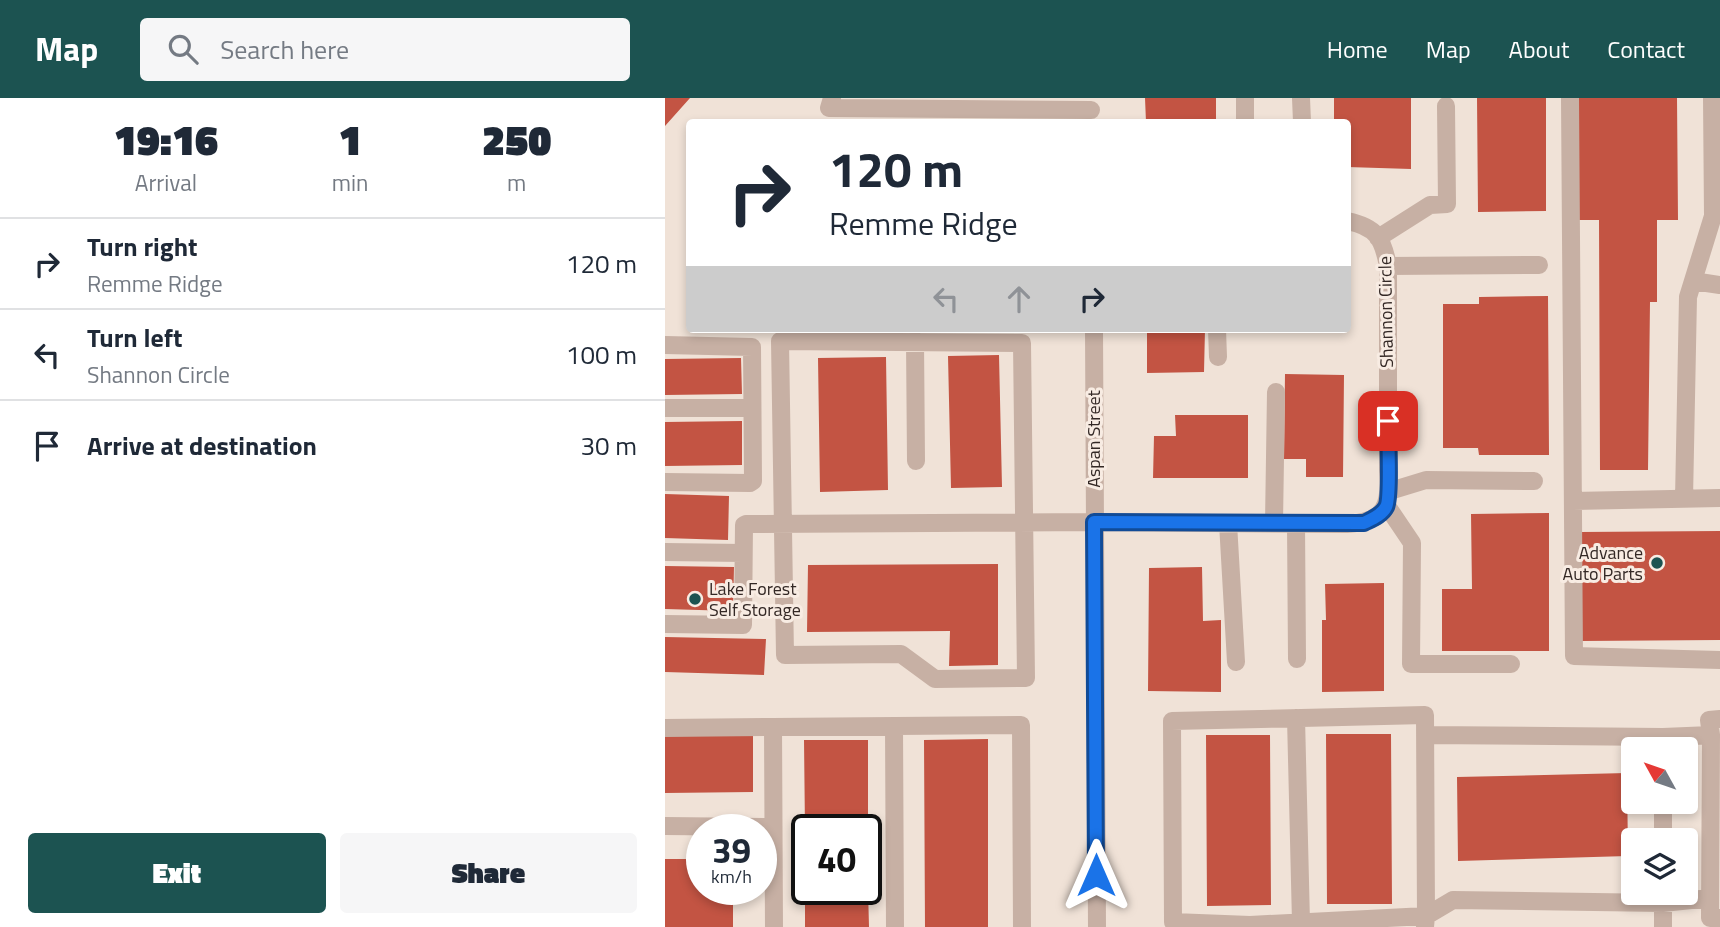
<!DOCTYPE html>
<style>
:root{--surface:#fff;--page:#f6f6f7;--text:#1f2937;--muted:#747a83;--line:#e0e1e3;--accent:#1c5351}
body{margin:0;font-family:"Titillium Web",sans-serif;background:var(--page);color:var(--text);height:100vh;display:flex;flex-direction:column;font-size:26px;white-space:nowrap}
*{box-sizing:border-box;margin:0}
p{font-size:23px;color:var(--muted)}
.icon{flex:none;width:38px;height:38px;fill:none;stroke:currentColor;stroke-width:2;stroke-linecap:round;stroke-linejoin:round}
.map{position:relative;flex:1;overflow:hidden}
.sheet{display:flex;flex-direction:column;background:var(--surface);width:665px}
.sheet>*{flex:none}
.hud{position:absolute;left:21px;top:21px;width:665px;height:214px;border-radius:7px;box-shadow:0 4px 10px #0003;background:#fff;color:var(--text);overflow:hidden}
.needle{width:46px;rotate:310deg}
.controls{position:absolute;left:956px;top:639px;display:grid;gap:14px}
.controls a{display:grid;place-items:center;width:77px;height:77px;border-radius:7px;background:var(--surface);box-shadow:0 4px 10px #0003;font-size:35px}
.speed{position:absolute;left:21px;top:716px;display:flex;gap:14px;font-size:35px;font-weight:700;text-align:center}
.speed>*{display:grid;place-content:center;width:91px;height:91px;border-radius:50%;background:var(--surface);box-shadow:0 4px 10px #0003;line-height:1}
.speed small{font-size:18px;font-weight:400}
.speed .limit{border:4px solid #111;border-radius:10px;background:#fff;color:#111}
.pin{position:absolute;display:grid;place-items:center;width:60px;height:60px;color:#fff;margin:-30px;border-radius:14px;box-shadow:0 4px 10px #0006}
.me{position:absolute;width:77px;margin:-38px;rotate:0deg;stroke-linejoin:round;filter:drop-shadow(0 0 5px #0008)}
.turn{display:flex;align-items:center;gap:24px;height:147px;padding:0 28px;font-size:32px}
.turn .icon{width:91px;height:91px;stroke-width:2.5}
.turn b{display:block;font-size:49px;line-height:60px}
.lanes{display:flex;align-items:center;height:66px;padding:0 28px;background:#0003;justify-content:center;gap:35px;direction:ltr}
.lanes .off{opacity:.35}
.eta{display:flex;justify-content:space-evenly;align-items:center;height:119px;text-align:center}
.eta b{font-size:42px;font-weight:800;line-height:49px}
.cta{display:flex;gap:14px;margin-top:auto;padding:14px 28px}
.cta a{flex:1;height:80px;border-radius:7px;background:var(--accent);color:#fff;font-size:28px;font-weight:800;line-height:80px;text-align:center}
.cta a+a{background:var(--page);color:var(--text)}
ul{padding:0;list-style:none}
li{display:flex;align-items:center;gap:21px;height:91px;padding:0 28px;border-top:2px solid var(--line)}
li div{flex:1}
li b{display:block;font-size:26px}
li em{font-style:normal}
header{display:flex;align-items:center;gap:42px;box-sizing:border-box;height:98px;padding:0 35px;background:var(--accent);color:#fff}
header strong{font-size:33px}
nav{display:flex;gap:38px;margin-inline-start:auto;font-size:24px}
.search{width:490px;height:63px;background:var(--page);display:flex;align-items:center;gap:18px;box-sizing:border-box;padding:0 24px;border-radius:7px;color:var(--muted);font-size:26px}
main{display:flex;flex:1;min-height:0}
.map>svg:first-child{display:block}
</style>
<header>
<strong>Map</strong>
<div class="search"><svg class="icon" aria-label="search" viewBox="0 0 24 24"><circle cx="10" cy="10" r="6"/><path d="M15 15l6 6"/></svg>Search here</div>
<nav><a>Home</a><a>Map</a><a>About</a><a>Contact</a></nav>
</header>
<main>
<section class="sheet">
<div class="eta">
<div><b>19:16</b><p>Arrival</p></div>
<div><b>1</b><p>min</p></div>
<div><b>250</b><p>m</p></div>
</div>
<ul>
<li><svg class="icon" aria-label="right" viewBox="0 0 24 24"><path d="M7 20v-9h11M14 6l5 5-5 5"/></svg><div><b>Turn right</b><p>Remme Ridge</p></div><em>120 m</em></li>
<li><svg class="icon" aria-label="left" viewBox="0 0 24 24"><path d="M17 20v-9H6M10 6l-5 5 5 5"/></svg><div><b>Turn left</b><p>Shannon Circle</p></div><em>100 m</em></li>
<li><svg class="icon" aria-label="arrive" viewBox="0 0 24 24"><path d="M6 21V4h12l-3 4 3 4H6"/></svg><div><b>Arrive at destination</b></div><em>30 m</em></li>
</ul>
<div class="cta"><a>Exit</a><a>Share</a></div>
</section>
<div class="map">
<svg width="1055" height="829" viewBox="0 0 1055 829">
<rect width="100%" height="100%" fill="#f0e2d7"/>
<path fill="#c35443" d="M0 0H25L0 28Z
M480 0H551V24H481Z
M669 0H746V71L682 69V24H669Z
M812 0H881V113L813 114Z
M914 0H1012L1013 122H992V204H985L983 372H935L934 122H914Z
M883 198 884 357H814L813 350H778V206H814V199Z
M482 231H540L539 274 482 275Z
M578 231H639V233L578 234Z
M334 257 337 389 286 390 283 258Z
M221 259 223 392 155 394 153 260Z
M76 260 77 296 0 297V261Z
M620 276 679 277 678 379H641V361H619Z
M510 317H583V380H488L489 338H511Z
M77 323V367L0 368V324Z
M0 396 64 398 63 442 0 440Z
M884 415V553H777V491H807L806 416Z
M1055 433V542L916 543 915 434Z
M333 466V567L284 568 285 533 142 534 143 467Z
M0 468 69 469 68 513 0 511Z
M537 469 538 523 556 522V594L483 593 484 470Z
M719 485V593L657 594V522H661L660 486Z
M0 539 101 541 99 577 0 574Z
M661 636H726L727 806H662Z
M88 637V694L0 695V638Z
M541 637H605L606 807 542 808Z
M323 641V829H260L259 642Z
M139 642H203V732H140Z
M962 675 963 758 793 763 792 679Z
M0 761H37V791H68V829H0Z
M140 791H203L204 829H140Z"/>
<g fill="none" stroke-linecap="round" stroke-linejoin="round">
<path stroke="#c7b0a4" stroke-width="18" d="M167 0 164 10 426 12
M580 0V24
M636 0 637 24
M905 0 909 558 1055 562
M713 140 765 107 782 106 781 8
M723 168 874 167
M1028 183 1055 187
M429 231 432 829
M552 231 553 259
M115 243 357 245 361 580 270 581 236 556 120 557Z
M250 243 251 363
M0 247 87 249 88 383 85 385 0 384
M0 310H87
M725 393 761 382 869 383
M1019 401 1023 199 1048 118 1047 0
M908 403 1055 400
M722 408 747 445 746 566H846
M563 425 571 564
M609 425 611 294
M631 426 632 561
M0 454 78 455
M0 526 78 527 79 427 81 426 430 424 682 426C720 424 726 408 723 372V168C718 141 712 129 682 123
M631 620 636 824
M1055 621 1044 622 1046 637 1045 820H1055
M229 628 230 829
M0 630 108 629
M760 637 998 639V651
M998 639 1046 637
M998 704V742
M0 728 108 729
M109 829 108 629 356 627 357 829
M760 829 761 818 760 617 507 623 508 824 585 827 761 818 788 802 998 805 1045 800
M998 829V794"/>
</g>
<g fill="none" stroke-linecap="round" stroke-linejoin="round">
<g stroke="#114b97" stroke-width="18">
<path id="route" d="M431 777 429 424 699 425C707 421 717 417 721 409 726 400 723 338 723 323"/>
</g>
<use href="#route" stroke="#1a73e8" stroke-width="12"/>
</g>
<g fill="#1c5351" stroke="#f8ece3" stroke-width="2.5">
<circle cx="992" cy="465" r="7"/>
<circle cx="30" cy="501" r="7"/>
</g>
<g text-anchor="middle" stroke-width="6" stroke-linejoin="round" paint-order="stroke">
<g font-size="18" fill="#332825" stroke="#f8ece3">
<text transform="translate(721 214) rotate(-91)" y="6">Shannon Circle</text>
<text transform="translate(429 341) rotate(-90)" y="6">Aspan Street</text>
</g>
<g font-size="18" fill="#332825" stroke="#f8ece3" text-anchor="end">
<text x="978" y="461">Advance<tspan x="978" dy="21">Auto Parts</tspan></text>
<text x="44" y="497" text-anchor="start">Lake Forest<tspan x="44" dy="21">Self Storage</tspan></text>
</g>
</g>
</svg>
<div class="controls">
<a><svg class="needle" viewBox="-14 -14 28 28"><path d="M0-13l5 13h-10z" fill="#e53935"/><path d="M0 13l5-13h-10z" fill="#747a83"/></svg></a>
<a><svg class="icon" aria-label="layers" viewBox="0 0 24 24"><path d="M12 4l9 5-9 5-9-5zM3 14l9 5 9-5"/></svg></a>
</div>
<div class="speed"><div>39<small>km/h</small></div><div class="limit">40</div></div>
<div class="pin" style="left:723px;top:323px;background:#d93025"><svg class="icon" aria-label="arrive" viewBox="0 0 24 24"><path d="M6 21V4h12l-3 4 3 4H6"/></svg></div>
<svg class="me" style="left:431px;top:777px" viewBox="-20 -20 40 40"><path d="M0-17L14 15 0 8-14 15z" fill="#1a73e8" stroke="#fff" stroke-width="4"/></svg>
<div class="hud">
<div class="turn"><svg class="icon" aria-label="right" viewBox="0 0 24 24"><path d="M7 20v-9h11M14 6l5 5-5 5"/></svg><div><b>120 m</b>Remme Ridge</div></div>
<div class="lanes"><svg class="icon off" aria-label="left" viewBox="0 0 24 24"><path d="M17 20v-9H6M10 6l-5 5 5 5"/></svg><svg class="icon off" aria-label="ahead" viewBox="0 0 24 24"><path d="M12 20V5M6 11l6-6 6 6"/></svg><svg class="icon" aria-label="right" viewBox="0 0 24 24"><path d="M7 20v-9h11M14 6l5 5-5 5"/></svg></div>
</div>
</div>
</main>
